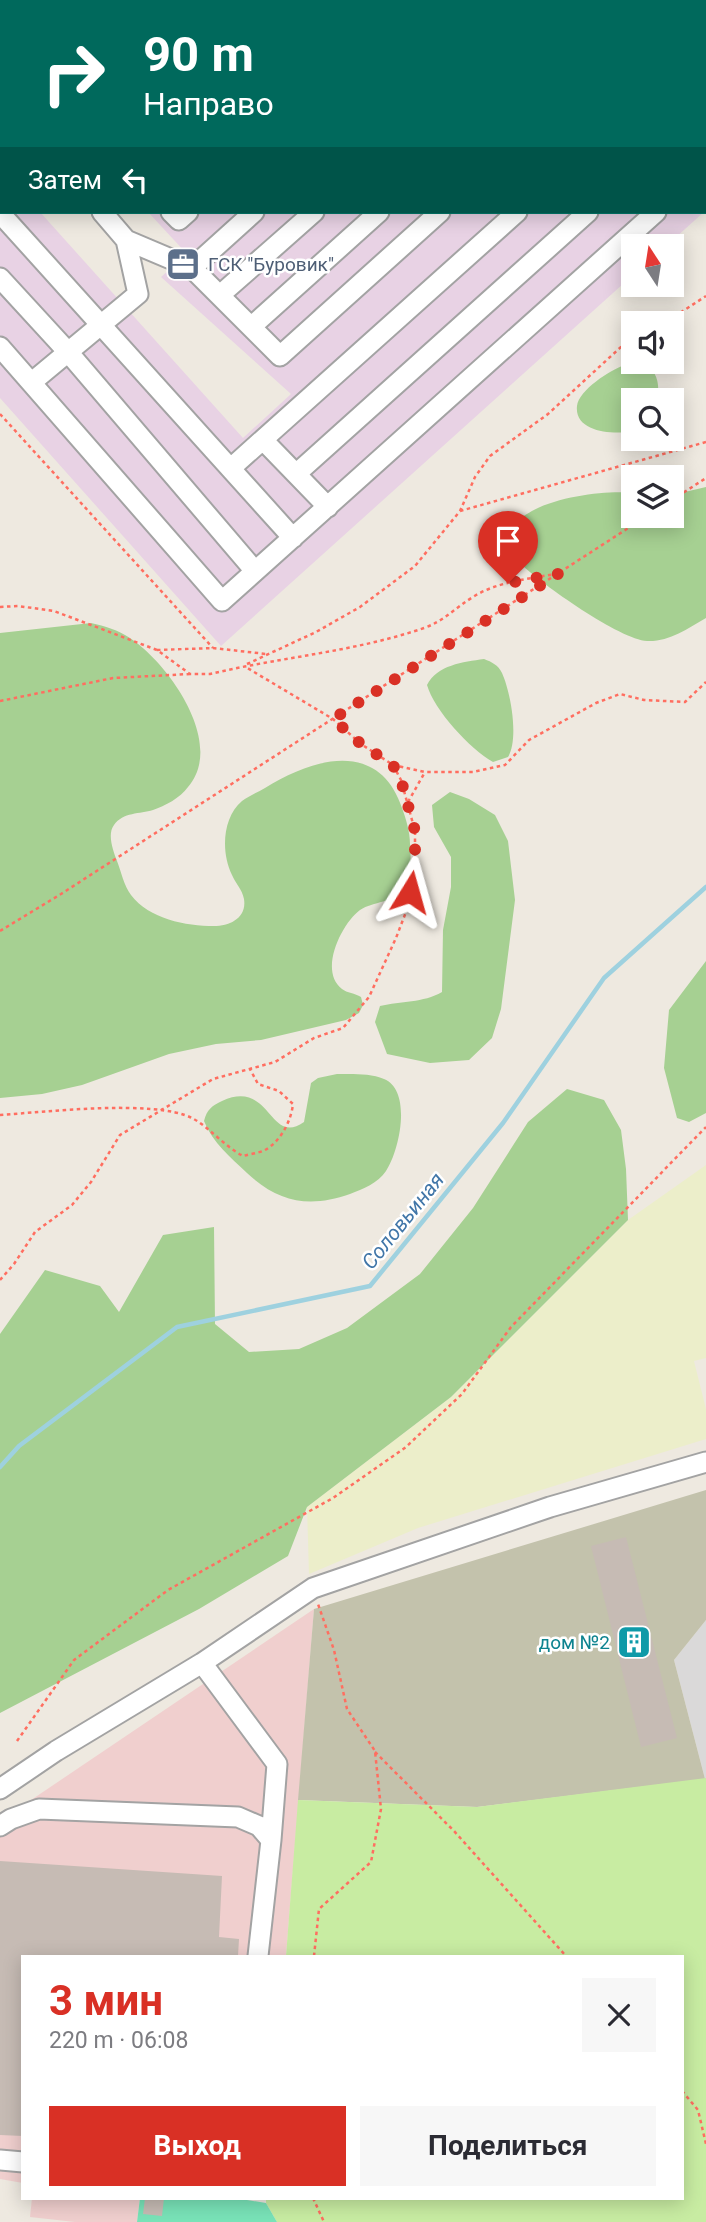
<!DOCTYPE html>
<html lang="ru">
<meta charset="utf-8">
<style>
:root{--surface:#fff;--page:#f7f7f7;--text:#2b2b33;--muted:#7c7c81;--accent:#d93025}
body{margin:0;font-family:Roboto,sans-serif;background:var(--page);color:var(--text);height:100vh;display:flex;flex-direction:column;font-size:26px;white-space:nowrap}
*{box-sizing:border-box;margin:0}
p{font-size:23px;color:var(--muted)}
.icon{flex:none;width:38px;height:38px;fill:none;stroke:currentColor;stroke-width:2;stroke-linecap:round;stroke-linejoin:round}
.map{position:relative;flex:1;overflow:hidden}
.sheet{position:absolute;left:21px;top:1955px;width:663px;height:245px;display:flex;flex-direction:column;background:var(--surface);border-radius:0px;box-shadow:0 4px 18px #0003}
.sheet>*{flex:none}
.banner{position:absolute;left:0px;top:0px;width:707px;height:214px;box-shadow:0 4px 18px #0003;background:#00695c;color:#fff;overflow:hidden}
.needle{width:46px;rotate:348deg}
.tools{position:absolute;left:621px;top:234px;display:grid;gap:14px}
.tools a{display:grid;place-items:center;width:63px;height:63px;border-radius:0px;background:var(--surface);box-shadow:0 4px 18px #0003;font-size:35px}
.pin{position:absolute;display:grid;place-items:center;width:60px;height:60px;color:#fff;margin:-72px -30px;border-radius:50% 50% 50% 0;rotate:-45deg;box-shadow:0 0 7px #0007}
.pin .icon{rotate:45deg}
.me{position:absolute;width:77px;margin:-38px;rotate:8deg;stroke-linejoin:round;filter:drop-shadow(0 0 5px #0008)}
.turn{display:flex;align-items:center;gap:24px;height:147px;padding:0 28px;font-size:32px}
.turn .icon{width:91px;height:91px;stroke-width:2.5}
.turn b{display:block;font-size:49px;line-height:60px}
.then{display:flex;align-items:center;height:66px;padding:0 28px;background:#0003;gap:14px;font-size:26px}
.round{display:grid;place-items:center;flex:none;width:74px;height:74px;border-radius:0px;background:var(--page)}
.head{display:flex;align-items:center;justify-content:space-between;height:119px;padding:0 28px}
h1{font-size:42px;font-weight:700;line-height:52px;color:var(--accent)}
.action{display:flex;gap:14px;margin-top:auto;padding:14px 28px}
.action a{flex:1;height:80px;border-radius:0px;background:var(--accent);color:#fff;font-size:28px;font-weight:700;line-height:80px;text-align:center}
.action a+a{background:var(--page);color:var(--text)}
.map>svg:first-child{display:block}
</style>
<div class="map">
<svg width="706" height="2222" viewBox="0 0 706 2222">
<rect width="100%" height="100%" fill="#eee9e0"/>
<path fill="#dad9d9" d="M706 1620V1779H705L674 1660Z"/>
<path fill="#f0cfce" d="M314 1609 286 1956H23V2183L0 2179V1821Z
M32 2198H140L137 2222H75L30 2217Z"/>
<path fill="#e8d2e4" d="M23 0H706V210L705 2H21Z
M0 167 2 212H40L243 438 291 394 161 277 187 254 148 212H704L665 247H634L633 275 221 646 0 398Z"/>
<path fill="#c3c2ac" d="M706 1490V1620L674 1660 705 1779 477 1807 298 1800 314 1609Z"/>
<path fill="#eceeca" d="M706 1165V1358L694 1361 706 1409V1439L418 1528 309 1574 307 1507 451 1397 628 1220Z"/>
<path fill="#c8eca2" d="M706 1778V2222H277L266 2203V2198H682V1956H286L298 1800 477 1807Z"/>
<path fill="#a6d092" d="M625 365C630 365 638 364 643 365 658 368 661 389 656 401H634L633 431C616 435 574 433 577 406 579 390 610 370 625 365Z
M706 487V618C687 629 669 642 647 641 621 640 541 584 521 564 515 558 509 549 509 541 510 500 603 489 633 493L634 516H672V495Z
M91 623C105 626 118 630 130 638 168 663 226 743 188 787 180 798 165 806 153 810 140 814 123 812 114 825 107 834 113 851 117 861 121 871 124 886 131 895 149 919 186 926 214 926 230 926 247 918 244 899 242 889 236 884 232 875 221 853 222 818 242 801 249 796 258 792 265 788 313 758 379 739 402 808 406 819 410 832 410 844 411 857 412 880 403 890 393 903 374 901 360 910 342 923 318 971 342 989 347 993 355 993 361 997L363 1005 359 1013 346 1020 261 1040 216 1044 169 1054 82 1085 42 1094 0 1098V633Z
M484 659C492 662 498 665 502 673 511 693 519 739 508 757L493 762C470 749 434 710 427 685 437 665 463 662 484 659Z
M450 792 469 799 495 815 508 841 515 900 501 1009 492 1038 469 1060 430 1063 387 1054 375 1022 380 1006C401 1001 423 1003 442 992L443 930 451 887V857L434 827 432 805Z
M706 961V1113L689 1122 677 1118 664 1068 669 1010Z
M337 1074C352 1074 370 1073 384 1079 413 1091 399 1152 386 1171 378 1183 363 1189 350 1194 310 1208 279 1203 247 1173 230 1157 213 1143 204 1121 207 1109 212 1106 222 1101 271 1078 269 1147 304 1122L311 1083 318 1078Z
M567 1089 604 1100 621 1130 626 1169 628 1220 451 1397 307 1507 288 1556 199 1609 0 1713V1334L45 1270 100 1286 119 1312 163 1235 214 1227 215 1324 249 1352 299 1349 347 1328 420 1274 473 1208 528 1122Z"/>
<path fill="#79e3b8" d="M140 2198H235L266 2203 277 2222H137Z"/>
<g fill="none" stroke-linecap="round" stroke-linejoin="round">
<path stroke="#9ed1df" stroke-width="4.5" d="M0 1467 19 1446 177 1327 370 1286 503 1123 604 978 706 887"/>
</g>
<path fill="#c6bbb4" d="M626 1537 677 1738 641 1747 591 1546Z
M0 1861 222 1876 219 1937 239 1939 238 1956H23V2136L0 2135Z
M145 2198H164L162 2216 143 2214Z"/>
<g fill="none" stroke-linecap="round" stroke-linejoin="round">
<g stroke="#a3a3a3" stroke-width="23">
<path id="minor" d="M590 0 591 2
M37 2 39 0
M104 2 106 0
M169 2 171 0
M232 2 234 0
M297 2 299 0
M356 2 358 0
M424 2 426 0
M486 2 488 0
M553 2 555 0
M614 2 616 0
M674 2 676 0
M705 42H706
M0 98 2 100
M705 106H706
M705 167H706
M102 212 126 240 192 268 280 356 440 212
M171 212 179 220 188 212
M0 213 293 538
M192 268 254 212
M0 278 68 352 255 571
M220 295 314 212
M251 327 379 212
M0 347 222 601 656 212
M32 382 138 294 126 240
M263 440 328 507
M231 468 517 212
M296 474 588 212
M202 1663 277 1764 271 1840 258 1956
M0 1789 56 1751 202 1663 313 1588 550 1507 706 1462
M0 1826 11 1819 39 1809 238 1817 259 1826 271 1840
M0 2160 23 2162"/>
</g>
<path stroke="#ff6e60" stroke-width="2.5" stroke-dasharray="3.5 3.5" stroke-linecap="butt" d="M663 324 706 296
M0 414 213 648
M672 500 706 478
M460 511 706 442
M0 607 18 606 54 611 157 650 190 674H210C281 657 354 652 424 628 444 621 455 608 473 597 496 582 528 579 555 574
M157 650 213 648 266 654
M247 664 316 632 360 607 415 566 460 511 475 477 490 456 548 414 622 346 634 340
M0 701 113 678 190 674
M393 765 425 772H473L505 765 529 740 596 703 620 694 644 700 685 702 706 682
M408 802 425 772
M0 931 61 894 647 516
M0 1115C45 1112 154 1099 192 1118 209 1127 224 1146 243 1156 250 1154 259 1153 265 1150 281 1141 291 1121 293 1104L279 1091 258 1084 250 1069
M0 1280 14 1264 35 1232 72 1205 91 1182 120 1135 213 1079 275 1062 314 1038 343 1028 369 997 396 938 406 912 415 872V831L401 780 393 765 361 744 333 719 244 666
M17 1741 74 1660 168 1590 333 1498 406 1447 462 1394 511 1327 706 1127
M375 1752 454 1831 566 1956
M314 1956 319 1909 371 1862 381 1809 375 1751 347 1709 334 1650 318 1604
M682 2091 698 2110 706 2144
M313 2198 324 2222"/>
<use href="#minor" stroke="#fff" stroke-width="19"/>
</g>
<g fill="none" stroke-linecap="round" stroke-linejoin="round">
<path stroke="#d93025" stroke-width="12" stroke-dasharray="0 21.6" d="M410 892 415 872V831L401 780 393 765 361 744 333 719 558 574 508 583"/>
</g>
<defs>
<g id="office-square" transform="scale(1.75)"><rect x="-9" y="-9" width="18" height="18" rx="4" fill="#5c6f8a" stroke="#fff"/><path d="M-6-3h4V-5.5h4V-3h4V5H-6ZM-1-4.5V-3h2v-1.5ZM-6 0V1H6V0Z" fill="#fff"/></g>
<g id="building-square" transform="scale(1.75)"><rect x="-9" y="-9" width="18" height="18" rx="4" fill="#0f9aa8" stroke="#fff"/><path d="M-4-6H4V6H1V3H-1V6H-4ZM-2.5-4.3h1.7v1.8h-1.7ZM.8-4.3h1.7v1.8H.8ZM-2.5-1h1.7V.8h-1.7ZM.8-1h1.7V.8H.8Z" fill="#fff"/></g>
</defs>
<g fill-rule="evenodd">
<use href="#office-square" x="183" y="264"/>
<use href="#building-square" x="634" y="1642"/>
</g>
<g text-anchor="middle" stroke-width="5" stroke-linejoin="round" paint-order="stroke">
<g font-size="19" fill="#4e5e75" stroke="#fff" text-anchor="start">
<text x="208" y="271">ГСК "Буровик"</text>
</g>
<g font-size="19" fill="#0d838f" stroke="#fff" text-anchor="end">
<text x="610" y="1649">дом №2</text>
</g>
<g font-size="21" font-style="italic" fill="#4176a8" stroke="#fff">
<text transform="translate(403 1221) rotate(-51)" y="7">Соловьиная</text>
</g>
</g>
</svg>
<div class="tools">
<a><svg class="needle" viewBox="-14 -14 28 28"><path d="M0-13l5 13h-10z" fill="#e53935"/><path d="M0 13l5-13h-10z" fill="#7c7c81"/></svg></a>
<a><svg class="icon" aria-label="sound" viewBox="0 0 24 24"><path d="M4 9h4l5-4v14l-5-4H4zM17 9q2 3 0 6"/></svg></a>
<a><svg class="icon" aria-label="search" viewBox="0 0 24 24"><circle cx="10" cy="10" r="6"/><path d="M15 15l6 6"/></svg></a>
<a><svg class="icon" aria-label="layers" viewBox="0 0 24 24"><path d="M12 4l9 5-9 5-9-5zM3 14l9 5 9-5"/></svg></a>
</div>
<div class="pin" style="left:508px;top:583px;background:#d93025"><svg class="icon" aria-label="arrive" viewBox="0 0 24 24"><path d="M6 21V4h12l-3 4 3 4H6"/></svg></div>
<svg class="me" style="left:410px;top:892px" viewBox="-20 -20 40 40"><path d="M0-17L14 15 0 8-14 15z" fill="#d93025" stroke="#fff" stroke-width="4"/></svg>
<div class="banner">
<div class="turn"><svg class="icon" aria-label="right" viewBox="0 0 24 24"><path d="M7 20v-9h11M14 6l5 5-5 5"/></svg><div><b>90 m</b>Направо</div></div>
<div class="then">Затем<svg class="icon" aria-label="left" viewBox="0 0 24 24"><path d="M17 20v-9H6M10 6l-5 5 5 5"/></svg></div>
</div>
<section class="sheet">
<div class="head"><div><h1>3 мин</h1><p>220 m · 06:08</p></div><a class="round"><svg class="icon" aria-label="close" viewBox="0 0 24 24"><path d="M6 6l12 12M18 6L6 18"/></svg></a></div>
<div class="action"><a>Выход</a><a>Поделиться</a></div>
</section>
</div>
